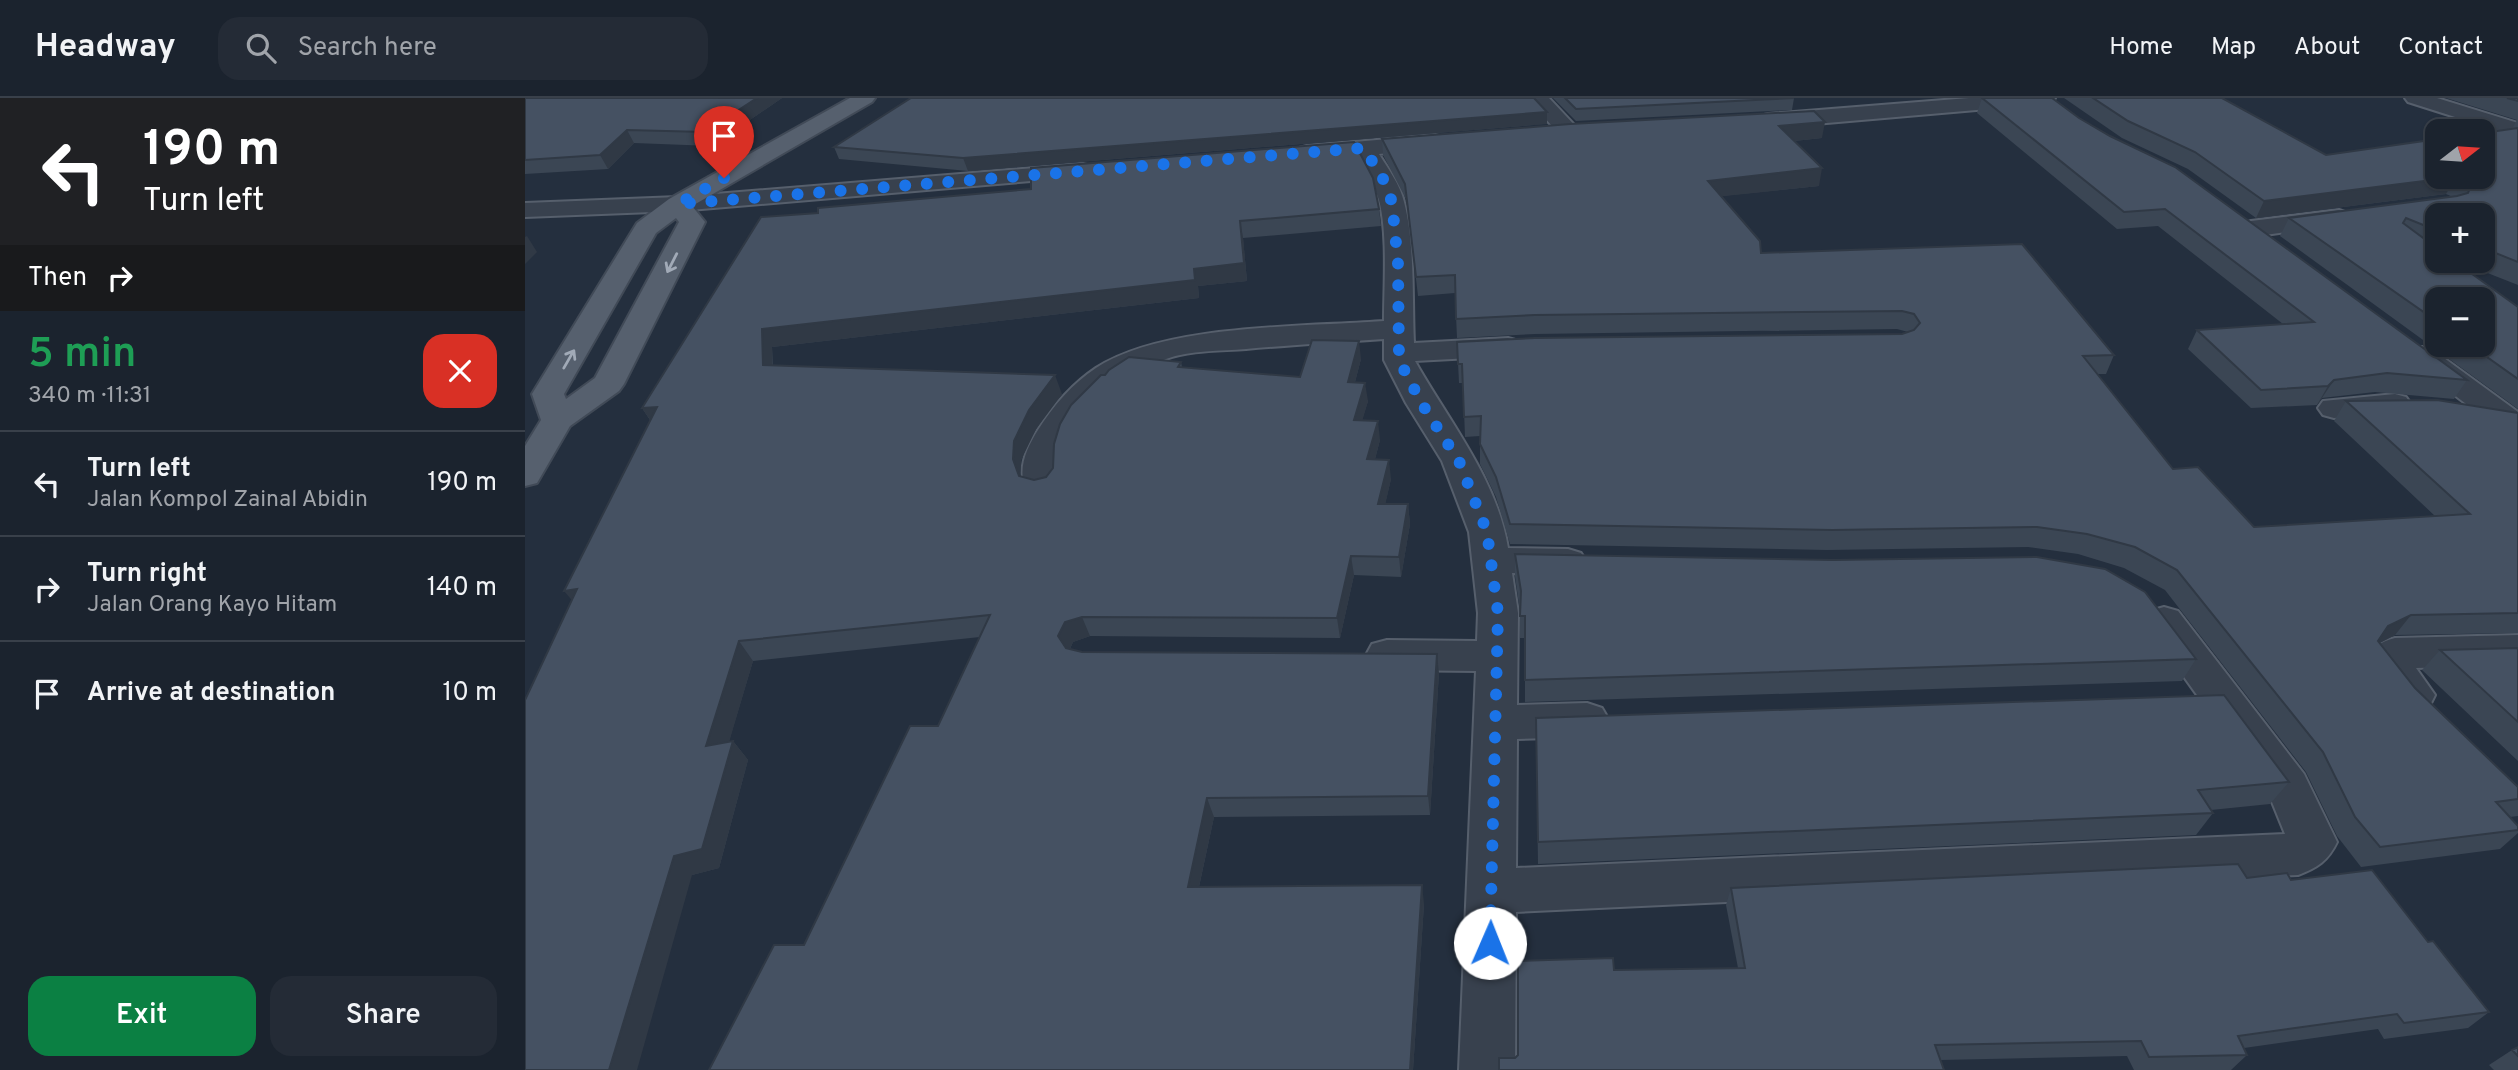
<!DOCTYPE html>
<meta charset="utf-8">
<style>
:root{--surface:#1b232e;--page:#242b36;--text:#f1f3f6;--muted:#a0a4aa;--line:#39404a;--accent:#0b8043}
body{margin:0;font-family:Overpass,sans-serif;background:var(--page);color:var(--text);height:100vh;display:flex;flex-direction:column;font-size:26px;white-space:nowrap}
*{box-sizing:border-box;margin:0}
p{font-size:23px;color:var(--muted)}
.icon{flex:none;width:38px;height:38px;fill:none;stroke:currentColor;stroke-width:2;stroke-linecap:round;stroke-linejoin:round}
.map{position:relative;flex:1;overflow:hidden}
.sheet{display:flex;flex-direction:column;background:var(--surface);width:525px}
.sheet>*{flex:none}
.top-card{background:#202124;color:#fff;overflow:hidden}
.needle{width:46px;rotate:73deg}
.buttons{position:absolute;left:1900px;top:21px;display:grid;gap:14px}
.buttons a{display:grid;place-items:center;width:70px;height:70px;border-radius:14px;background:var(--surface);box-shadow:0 2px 5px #0004,0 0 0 2px var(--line);font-size:35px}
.pin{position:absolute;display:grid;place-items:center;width:60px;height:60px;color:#fff;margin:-72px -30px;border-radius:50% 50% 50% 0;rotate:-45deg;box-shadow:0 0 7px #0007}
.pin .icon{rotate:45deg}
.me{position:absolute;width:77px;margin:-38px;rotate:1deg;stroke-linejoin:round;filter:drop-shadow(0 0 5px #0008)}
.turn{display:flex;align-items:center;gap:24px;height:147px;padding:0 28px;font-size:32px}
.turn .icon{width:91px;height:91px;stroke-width:2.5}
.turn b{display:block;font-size:49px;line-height:60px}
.then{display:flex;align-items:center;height:66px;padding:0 28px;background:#0003;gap:14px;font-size:26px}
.round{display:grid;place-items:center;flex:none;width:74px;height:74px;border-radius:21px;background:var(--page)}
.head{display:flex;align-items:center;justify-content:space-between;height:119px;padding:0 28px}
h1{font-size:42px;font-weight:600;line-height:52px;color:#1e9e55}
.action{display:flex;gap:14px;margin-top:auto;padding:14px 28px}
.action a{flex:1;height:80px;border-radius:21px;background:var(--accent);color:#fff;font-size:28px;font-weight:600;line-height:80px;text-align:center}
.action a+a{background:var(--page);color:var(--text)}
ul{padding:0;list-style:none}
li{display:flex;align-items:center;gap:21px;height:105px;padding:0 28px;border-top:2px solid var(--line)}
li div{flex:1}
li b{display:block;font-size:26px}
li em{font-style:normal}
header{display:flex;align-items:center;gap:42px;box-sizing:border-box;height:98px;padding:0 35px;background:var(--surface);border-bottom:2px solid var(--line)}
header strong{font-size:33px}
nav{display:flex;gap:38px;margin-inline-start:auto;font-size:24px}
.search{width:490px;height:63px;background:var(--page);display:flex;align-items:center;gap:18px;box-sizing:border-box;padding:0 24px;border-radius:21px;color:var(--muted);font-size:26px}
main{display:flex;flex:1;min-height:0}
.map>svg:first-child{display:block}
</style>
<header>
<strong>Headway</strong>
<div class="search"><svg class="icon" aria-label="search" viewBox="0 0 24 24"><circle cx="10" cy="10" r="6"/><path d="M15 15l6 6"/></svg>Search here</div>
<nav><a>Home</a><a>Map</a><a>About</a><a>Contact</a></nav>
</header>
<main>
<section class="sheet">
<div class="top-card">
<div class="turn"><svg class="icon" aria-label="left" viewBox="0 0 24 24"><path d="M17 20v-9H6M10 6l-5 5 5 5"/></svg><div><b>190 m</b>Turn left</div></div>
<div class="then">Then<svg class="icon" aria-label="right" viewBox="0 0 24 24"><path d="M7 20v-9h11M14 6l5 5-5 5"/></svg></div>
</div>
<div class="head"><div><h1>5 min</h1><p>340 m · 11:31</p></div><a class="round" style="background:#d93025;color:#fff"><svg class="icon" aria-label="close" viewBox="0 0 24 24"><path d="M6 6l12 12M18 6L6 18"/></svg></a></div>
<ul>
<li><svg class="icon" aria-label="left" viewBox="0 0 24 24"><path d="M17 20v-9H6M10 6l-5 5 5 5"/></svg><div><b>Turn left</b><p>Jalan Kompol Zainal Abidin</p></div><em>190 m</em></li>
<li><svg class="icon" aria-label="right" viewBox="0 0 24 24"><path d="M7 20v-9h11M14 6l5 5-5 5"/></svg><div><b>Turn right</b><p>Jalan Orang Kayo Hitam</p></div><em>140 m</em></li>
<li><svg class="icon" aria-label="arrive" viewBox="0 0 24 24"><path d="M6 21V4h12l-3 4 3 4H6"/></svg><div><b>Arrive at destination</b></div><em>10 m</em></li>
</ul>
<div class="action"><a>Exit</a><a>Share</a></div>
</section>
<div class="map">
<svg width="1993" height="972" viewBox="0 0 1993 972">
<rect width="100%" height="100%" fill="#242f3e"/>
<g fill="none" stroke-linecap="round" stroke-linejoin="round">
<g stroke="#565f6c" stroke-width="4">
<path id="minor" d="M1002 0H1024L1055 33 1052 38H1036Z
M1444 0H1530L1527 4 1520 6 1243 30 1235 28 1232 23 1235 18 1243 16Z
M1880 0H1912L1993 25V39L1883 4Z
M910 37 918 39 921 44 918 49 854 56C863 71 875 86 879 104 890 145 887 202 889 245L983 240 994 243 998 249 994 255 983 258 890 263C923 322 972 381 983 450L1043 451 1056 455 1062 464 1056 473 1043 477 987 475 993 515 992 607 1062 605 1077 610 1084 622 1077 634 1062 639 992 641 991 770 1760 736 1745 699 1619 523 1625 513 1639 509 1653 513 1779 676 1812 744C1803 763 1792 770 1773 777L991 814 990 972H934L951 573 862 572 847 568 841 557 847 546 862 542 952 543 953 515 944 434 917 363 881 305 859 262V241C813 244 767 247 721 251 696 253 665 252 641 261 587 280 526 324 533 388L528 396 516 399 504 396C490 375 501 351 513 332 529 307 547 286 571 270 639 226 778 229 859 223 859 188 863 135 854 102 849 86 841 72 832 58L782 62 774 60 771 55 774 50 782 48Z
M558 66 566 68 570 73 566 78 153 113 0 119V105L153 99Z
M1814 112 1823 115 1827 120 1823 125 1726 139 1717 136 1713 131 1717 126 1726 123Z
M1897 249 1908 252 1993 314V332L1986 334 1974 331 1886 264 1882 258 1886 252Z
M1870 296 1881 299 1886 306 1881 313 1809 320 1798 317 1793 310 1798 303Z
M1993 537V567L1891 570 1910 597 1904 609 1889 613 1874 609 1840 563C1848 549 1855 544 1870 540Z"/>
</g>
<g stroke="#414a57" stroke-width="4">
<path id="major" d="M325 0H350L347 4 167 108 180 124 99 286 94 293 45 328 12 385 0 388V348L16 322 7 296 112 125 144 101ZM151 120 154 124 70 280 41 301 39 296 131 135Z"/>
</g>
<use href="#minor" fill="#38414e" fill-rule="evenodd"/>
<use href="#major" fill="#56606e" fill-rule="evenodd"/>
</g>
<path fill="#3b4654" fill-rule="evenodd" d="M0 0H257L187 48 109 45 83 71 0 76Z
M1028 0H1269L1267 12 1051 23Z
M1457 0 1554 20 1942 282 1929 301 1850 294 1797 300 1792 307 1726 310 1663 251 1672 232 1758 226 1633 128 1592 131 1452 15Z
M1539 0H1697L1801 57 1987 31 1992 22 1921 0H1993V187L1932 163H1958V117H1913V163L1993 209V311L1755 138 1764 120 1928 99 1921 96 1731 120 1663 71 1597 40ZM1913 201 1958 247H1913Z
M1022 26 443 73 314 61 309 49Z
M1297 40 1269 43 1294 88 1196 98 1236 155 1589 257 1581 276H1572L1648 371 1729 429 1910 418 1809 323 1821 303 1993 315V535L1870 537 1855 545 1890 590 1993 689V718L1985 719 1993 728V735L1975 751 1836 769 1812 738 1781 674 1640 492 1599 470 1553 456 1503 449 1302 452 985 446 971 399 955 366V338L940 339 938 285H934L932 244 1377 236 1383 234 1372 231 1010 236 932 240 930 195 893 198 882 103 858 57 857 41Z
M854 111 856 128 718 140 722 183 673 188 674 200 247 249 248 267 537 296 511 331 496 362 495 378 509 382 521 379 528 370 580 277 656 264 657 269 775 279 836 261 830 284 843 303 837 322 855 342 850 361 866 381 860 406H883L885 426 876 479 829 477 815 540 565 538 548 544 545 551 557 554 914 575 905 717 689 719 674 789 899 806 888 972H184L279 847 413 628 455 539 228 563 204 643H208L223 662 194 770 167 777 47 502 125 322 117 310 236 119Z
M990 456 1671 561 1657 583 1000 604V540H995V513L990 478Z
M1993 550V663L1897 572 1915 552Z
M1011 620 1764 684 1745 706 1686 712 1688 715 1671 737 1013 766Z
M1722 780 1766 782 1903 844 1964 914 1943 930 1859 941 1853 931 1719 950 1722 957 1706 972H1609L1602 958 1415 962 990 960 1089 872 1213 870 1201 807 1206 790Z
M1993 949V972H1969L1964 967 1987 952Z"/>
<path fill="#303945" d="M232 0H257L187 48 180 34Z
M1022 14V26L443 73 438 60Z
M1300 24 1297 40 1251 45 1254 28Z
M102 32 109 45 83 71 75 57Z
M1297 70 1294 88 1181 100 1183 83Z
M1931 79 1921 96 1731 120 1739 103Z
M715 123 718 140 722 183 673 188 674 200 247 249 248 286 238 267 237 231 669 171Z
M2 138 12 154 0 166V139Z
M834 243 836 261 825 303 823 284Z
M530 277 537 296 511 331 496 362 495 380 488 361 489 343 504 312Z
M1809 282 1797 300 1792 307 1803 288Z
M840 285 843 303 832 341 829 322Z
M132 309 130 329 117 310Z
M853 323 855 342 845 380 842 361Z
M864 362 866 381 856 425 853 406Z
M883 406 885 426 876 479 874 459Z
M826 458 829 477 815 540 812 520Z
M52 491 56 513 39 493Z
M1886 517 1870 537 1847 549 1863 528Z
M557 519 565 538 548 544 542 557 533 538 540 524Z
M214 543 228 563 197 668 181 648Z
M912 556 914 575 905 717 903 698Z
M208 643 223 662 194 770 167 777 112 972H84L149 758Z
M682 700 689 719 670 807 663 789Z
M897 787 899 806 888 972H885Z"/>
<path fill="#455162" stroke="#303945" stroke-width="2" d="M0 0H232L180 34 102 32 75 57 0 62Z
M386 0H1009L1022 14 438 60 309 49Z
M1040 0H1269L1051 11Z
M1457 0H1527L1554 20 1585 38 1650 69 1942 282 1862 275 1809 282 1803 288 1736 292 1672 232 1789 224 1640 111 1599 114Z
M1568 0H1697L1801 57 1913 41V79H1958V35L1993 30V164L1958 150V117H1913V133L1881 120 1878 125 1913 151V163H1929L1993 209V281L1945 247H1958V201H1913V224L1764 120 1932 98 1943 95 1946 87 1943 82 1931 79 1739 103 1670 54 1603 23Z
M1982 0H1993V3Z
M1289 13 1300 24 1254 28 1297 70 1183 83 1235 143 1236 155 1497 146 1589 257 1558 258 1648 371 1673 369 1729 429 1945 416 1821 303 1912 302 1993 315V515L1886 517 1863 528 1853 543 1890 590 1993 689V701L1971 704 1993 728V732L1855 749 1830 719 1798 654 1652 472 1610 449 1562 436 1512 429 1307 432 985 426 971 379 955 346 956 318 939 319 937 266H933L932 244 1010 240 1377 236 1389 232 1395 225 1389 216 1377 213 1010 217 931 221 930 177 891 179 880 86 857 41 1045 26Z
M829 44 848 80 854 111 715 123 719 165 669 171 670 182 237 231 238 267 530 277 504 312 489 343 488 361 494 378 509 382 521 379 528 370 529 346 535 326 546 307 576 277H580L584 272 604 259 656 264 653 269 775 279 787 242 834 243 823 284 840 285 829 322 853 323 842 361 864 362 853 406H883L874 459 826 458 812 520 557 519 540 524 533 538 541 550 557 554 912 556 903 698 682 700 663 789 897 787 885 972H184L249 847H279L385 628H413L465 517 214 543 181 648 208 643 177 751 149 758 84 972H0V602L52 491 39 493 132 309 117 310 236 119 293 115V110L506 91V70Z
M990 456 1308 462 1512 459 1580 471 1620 494 1671 561 1000 582V518H995L996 493Z
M1993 550V624L1915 552Z
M1699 597 1764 684 1673 692 1688 715 1013 744 1011 620Z
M1713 766 1722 780 1762 775 1766 782 1847 772 1903 844 1908 843 1964 914 1879 925 1872 916 1713 938 1722 957 1624 959 1616 943 1410 947 1419 972H974V960H990L993 957V863L1088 860 1089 872 1220 870 1206 790Z
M1993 949V958L1987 952Z"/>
<defs><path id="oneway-shaft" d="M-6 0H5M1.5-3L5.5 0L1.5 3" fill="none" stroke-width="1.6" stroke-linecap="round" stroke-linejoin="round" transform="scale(1.75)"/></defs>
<g stroke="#a1aab7">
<use href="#oneway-shaft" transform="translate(147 165) rotate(117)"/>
<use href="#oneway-shaft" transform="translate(44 261) rotate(-60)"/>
</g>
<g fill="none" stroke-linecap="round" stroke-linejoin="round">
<path stroke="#1a73e8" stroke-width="12" stroke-dasharray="0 21.6" d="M199 80 153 106 839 50 858 81 867 104 873 166 874 262 897 306 934 363 962 434 973 515 965 845"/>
</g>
</svg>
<div class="buttons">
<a><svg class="needle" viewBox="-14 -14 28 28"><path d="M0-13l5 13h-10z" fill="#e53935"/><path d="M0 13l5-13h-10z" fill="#a0a4aa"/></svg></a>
<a>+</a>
<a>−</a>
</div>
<div class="pin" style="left:199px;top:80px;background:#d93025"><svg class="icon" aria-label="arrive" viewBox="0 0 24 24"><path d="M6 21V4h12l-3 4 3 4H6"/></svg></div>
<svg class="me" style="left:965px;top:845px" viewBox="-20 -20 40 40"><circle r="19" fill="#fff"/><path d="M0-13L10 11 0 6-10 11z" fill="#1a73e8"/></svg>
</div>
</main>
